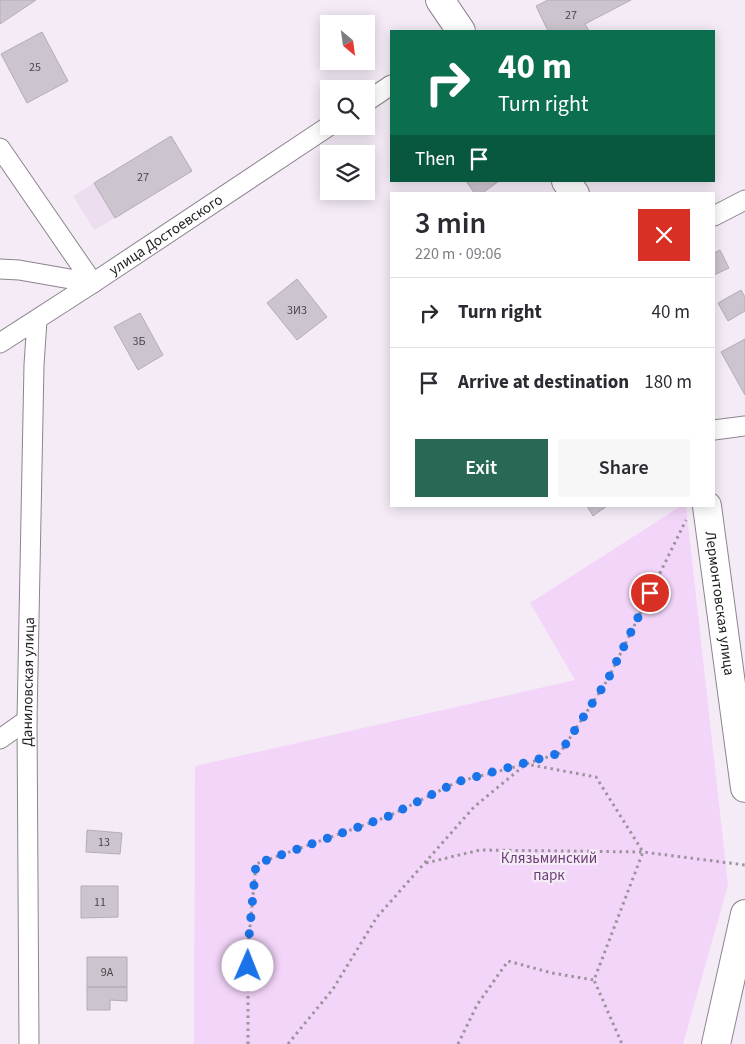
<!DOCTYPE html>
<meta charset="utf-8">
<style>
:root{--surface:#fff;--page:#f7f7f7;--text:#2b2b33;--muted:#7c7c81;--line:#e1e1e2;--accent:#286855}
body{margin:0;font-family:"Source Sans 3",sans-serif;background:var(--page);color:var(--text);height:100vh;display:flex;flex-direction:column;font-size:19px;white-space:nowrap}
*{box-sizing:border-box;margin:0}
p{font-size:16px;color:var(--muted)}
.icon{flex:none;width:28px;height:28px;fill:none;stroke:currentColor;stroke-width:2;stroke-linecap:round;stroke-linejoin:round}
.map{position:relative;flex:1;overflow:hidden}
.sheet{position:absolute;left:390px;top:192px;width:325px;height:315px;display:flex;flex-direction:column;background:var(--surface);border-radius:0px;box-shadow:0 2px 12px #0003}
.sheet>*{flex:none}
.guide{position:absolute;left:390px;top:30px;width:325px;height:152px;border-radius:0px;box-shadow:0 2px 12px #0003;background:#0b6e4f;color:#fff;overflow:hidden}
.needle{width:32px;rotate:151deg}
.fabs{position:absolute;left:320px;top:15px;display:grid;gap:10px}
.fabs a{display:grid;place-items:center;width:55px;height:55px;border-radius:0px;background:var(--surface);box-shadow:0 2px 12px #0003;font-size:25px}
.pin{position:absolute;display:grid;place-items:center;width:42px;height:42px;color:#fff;margin:-21px;border:2px solid #fff;border-radius:50%;box-shadow:0 1px 5px #0007}
.me{position:absolute;width:55px;margin:-28px;rotate:1deg;stroke-linejoin:round;filter:drop-shadow(0 0 4px #0008)}
.turn{display:flex;align-items:center;gap:18px;height:105px;padding:0 25px;font-size:22px}
.turn .icon{width:65px;height:65px;stroke-width:2.5}
.turn b{display:block;font-size:35px;line-height:42px}
.then{display:flex;align-items:center;height:48px;padding:0 25px;background:#0003;gap:10px;font-size:19px}
.round{display:grid;place-items:center;flex:none;width:52px;height:52px;border-radius:0px;background:var(--page)}
.head{display:flex;align-items:center;justify-content:space-between;height:85px;padding:0 25px}
h1{font-size:30px;font-weight:600;line-height:38px}
.primary-button{display:flex;gap:10px;margin-top:auto;padding:10px 25px}
.primary-button a{flex:1;height:58px;border-radius:0px;background:var(--accent);color:#fff;font-size:20px;font-weight:600;line-height:58px;text-align:center}
.primary-button a+a{background:var(--page);color:var(--text)}
ul{padding:0;list-style:none}
li{display:flex;align-items:center;gap:15px;height:70px;padding:0 25px;border-top:1px solid var(--line)}
li div{flex:1}
li b{display:block;font-size:19px}
li em{font-style:normal}
.map>svg:first-child{display:block}
</style>
<div class="map">
<svg width="745" height="1044" viewBox="0 0 745 1044">
<rect width="100%" height="100%" fill="#f4ebf6"/>
<path fill="#ecdeef" d="M94 183 115 218 94 230 73 196Z"/>
<path fill="#f3d5f9" d="M681 506H686L728 885 683 1044H194L195 766 575 680 530 603Z"/>
<path fill="#ccc4ce" stroke="#b4acb6" d="M0 0H36L0 24Z
M548 0H631L585 24 589 31H548L536 6Z
M42 32 68 81 27 103 1 54Z
M171 136 192 171 115 218 94 183Z
M466 181H499L481 194H475Z
M720 250 729 268 714 275V253Z
M297 279 327 317 297 340 267 303Z
M741 290 745 297V311L728 321 718 303Z
M140 313 163 355 138 370 114 327Z
M745 339V395L721 352Z
M587 506H607L593 516Z
M87 830 122 833 120 854 86 852Z
M81 886H118V917L81 918Z
M87 957H127V987H87Z
M87 987H127V1001L110 1000V1010H87Z"/>
<g fill="none" stroke-linecap="round" stroke-linejoin="round">
<g stroke="#8c848e" stroke-width="21">
<g id="street">
<path d="M366 102 391 85"/>
<path d="M0 148 93 283"/>
<path d="M714 216 745 200"/>
<path d="M0 269 19 270 93 283"/>
<path id="s1" d="M0 343 93 283 329 126"/>
<path d="M714 430 745 426"/>
<path d="M0 739 27 720"/>
<path id="s2" d="M29 1044 27 720 34 365 37 320"/>
</g>
</g>
<g stroke="#8c848e" stroke-width="30">
<g id="secondary">
<path d="M440 0 461 31"/>
<path d="M566 181 575 194"/>
<path id="s3" d="M707 506 745 788"/>
<path d="M716 1044 745 914"/>
</g>
</g>
<path stroke="#9b949d" stroke-width="3" stroke-dasharray="2.5 4" stroke-linecap="butt" d="M426 863 480 850 643 852 745 865
M248 1044V947L256 864 389 816 457 782 526 764 596 777 643 852 594 980 622 1044
M288 1044 333 989 377 917 474 807 526 764 560 753 608 679 686 520
M458 1044 477 1005 508 961 552 973 594 980"/>
<use href="#street" stroke="#fff" stroke-width="19"/>
<use href="#secondary" stroke="#fff" stroke-width="28"/>
</g>
<g fill="none" stroke-linecap="round" stroke-linejoin="round">
<path stroke="#1a73e8" stroke-width="9" stroke-dasharray="0 16.2" d="M248 966V947L256 864 389 816 457 782 560 753 608 679 650 593"/>
</g>
<g text-anchor="middle" stroke-width="4.5" stroke-linejoin="round" paint-order="stroke">
<g font-size="12" fill="#4a464c">
<text x="571" y="19">27</text>
<text x="35" y="71">25</text>
<text x="143" y="181">27</text>
<text x="297" y="314">3И3</text>
<text x="139" y="345">3Б</text>
<text x="104" y="846">13</text>
<text x="100" y="906">11</text>
<text x="107" y="976">9А</text>
</g>
<g font-size="15" fill="#1f1c20" stroke="#f4ebf6">
<text dy="5" stroke="none"><textPath href="#s1" startOffset="198">улица Достоевского</textPath></text>
<text dy="5" stroke="none"><textPath href="#s3" startOffset="98">Лермонтовская улица</textPath></text>
<text dy="5" stroke="none"><textPath href="#s2" startOffset="362">Даниловская улица</textPath></text>
</g>
<g font-size="15" fill="#6b3d76" stroke="#f4ebf6">
<text x="549" y="863">Клязьминский<tspan x="549" dy="17">парк</tspan></text>
</g>
</g>
</svg>
<div class="fabs">
<a><svg class="needle" viewBox="-14 -14 28 28"><path d="M0-13l5 13h-10z" fill="#e53935"/><path d="M0 13l5-13h-10z" fill="#7c7c81"/></svg></a>
<a><svg class="icon" aria-label="search" viewBox="0 0 24 24"><circle cx="10" cy="10" r="6"/><path d="M15 15l6 6"/></svg></a>
<a><svg class="icon" aria-label="layers" viewBox="0 0 24 24"><path d="M12 4l9 5-9 5-9-5zM3 14l9 5 9-5"/></svg></a>
</div>
<div class="pin" style="left:650px;top:593px;background:#d93025"><svg class="icon" aria-label="arrive" viewBox="0 0 24 24"><path d="M6 21V4h12l-3 4 3 4H6"/></svg></div>
<svg class="me" style="left:248px;top:966px" viewBox="-20 -20 40 40"><circle r="19" fill="#fff"/><path d="M0-13L10 11 0 6-10 11z" fill="#1a73e8"/></svg>
<div class="guide">
<div class="turn"><svg class="icon" aria-label="right" viewBox="0 0 24 24"><path d="M7 20v-9h11M14 6l5 5-5 5"/></svg><div><b>40 m</b>Turn right</div></div>
<div class="then">Then<svg class="icon" aria-label="arrive" viewBox="0 0 24 24"><path d="M6 21V4h12l-3 4 3 4H6"/></svg></div>
</div>
<section class="sheet">
<div class="head"><div><h1>3 min</h1><p>220 m · 09:06</p></div><a class="round" style="background:#d93025;color:#fff"><svg class="icon" aria-label="close" viewBox="0 0 24 24"><path d="M6 6l12 12M18 6L6 18"/></svg></a></div>
<ul>
<li><svg class="icon" aria-label="right" viewBox="0 0 24 24"><path d="M7 20v-9h11M14 6l5 5-5 5"/></svg><div><b>Turn right</b></div><em>40 m</em></li>
<li><svg class="icon" aria-label="arrive" viewBox="0 0 24 24"><path d="M6 21V4h12l-3 4 3 4H6"/></svg><div><b>Arrive at destination</b></div><em>180 m</em></li>
</ul>
<div class="primary-button"><a>Exit</a><a>Share</a></div>
</section>
</div>
